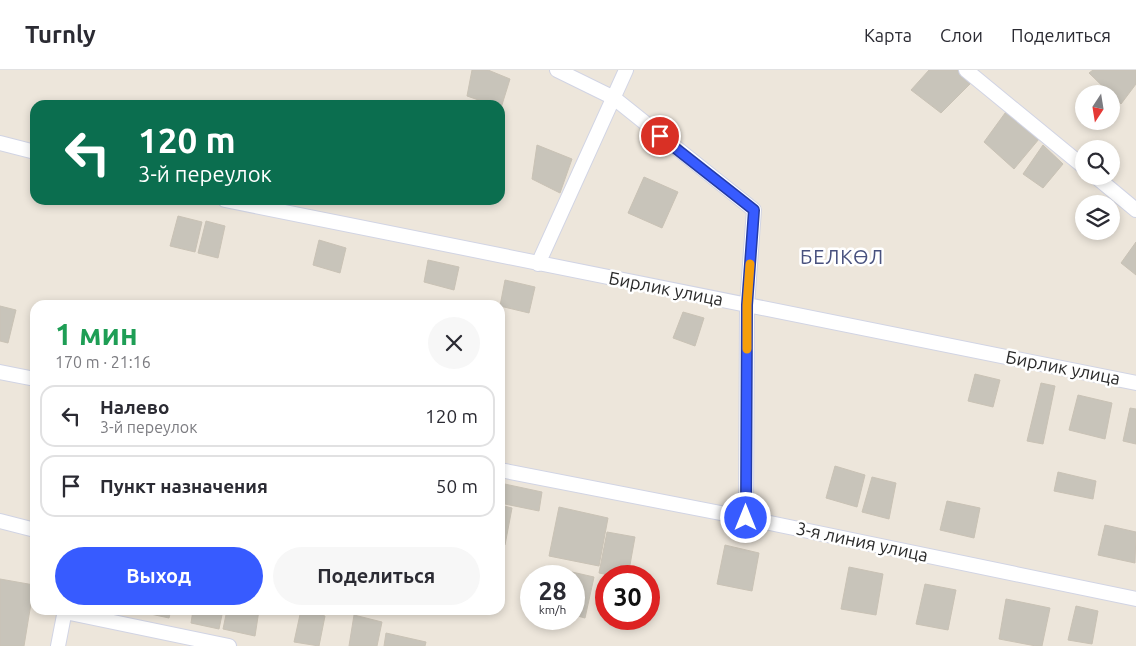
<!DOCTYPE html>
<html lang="ru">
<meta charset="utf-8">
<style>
:root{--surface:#fff;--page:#f7f7f7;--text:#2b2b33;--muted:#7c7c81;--line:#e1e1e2;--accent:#375bff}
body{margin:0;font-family:Ubuntu,sans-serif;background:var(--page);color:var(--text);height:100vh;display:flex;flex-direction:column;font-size:19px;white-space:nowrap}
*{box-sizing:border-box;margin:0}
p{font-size:16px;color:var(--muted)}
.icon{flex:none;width:28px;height:28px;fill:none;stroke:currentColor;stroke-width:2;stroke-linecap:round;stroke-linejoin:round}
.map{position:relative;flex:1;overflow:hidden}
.side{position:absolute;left:30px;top:230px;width:475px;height:315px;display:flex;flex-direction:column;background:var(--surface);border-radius:15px;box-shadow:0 2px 8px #0003}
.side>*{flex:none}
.banner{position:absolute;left:30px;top:30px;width:475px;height:105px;border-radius:15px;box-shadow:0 2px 8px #0003;background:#0b6e4f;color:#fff;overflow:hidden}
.needle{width:32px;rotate:192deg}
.tools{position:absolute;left:1075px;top:15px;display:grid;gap:10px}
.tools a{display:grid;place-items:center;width:45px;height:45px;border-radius:50%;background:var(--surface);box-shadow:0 2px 8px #0003;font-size:25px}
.speed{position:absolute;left:520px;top:495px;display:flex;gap:10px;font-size:25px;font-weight:700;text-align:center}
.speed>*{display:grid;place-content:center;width:65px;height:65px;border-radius:50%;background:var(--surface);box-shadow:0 2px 8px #0003;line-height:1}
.speed small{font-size:12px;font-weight:400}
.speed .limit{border:8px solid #d22;background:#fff;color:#111}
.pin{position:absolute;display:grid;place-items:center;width:42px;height:42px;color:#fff;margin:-21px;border:2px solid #fff;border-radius:50%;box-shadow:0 1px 5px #0007}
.me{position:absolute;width:55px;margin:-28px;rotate:0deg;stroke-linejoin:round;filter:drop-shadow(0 0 4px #0008)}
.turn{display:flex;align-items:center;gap:18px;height:105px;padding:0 25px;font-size:22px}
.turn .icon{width:65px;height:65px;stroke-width:2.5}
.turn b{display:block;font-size:35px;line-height:42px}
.round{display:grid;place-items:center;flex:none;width:52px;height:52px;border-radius:26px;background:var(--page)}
.headline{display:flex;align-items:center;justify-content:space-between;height:85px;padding:0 25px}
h1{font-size:30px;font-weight:700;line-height:38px;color:#1e9e55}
.primary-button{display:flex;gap:10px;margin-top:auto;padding:10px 25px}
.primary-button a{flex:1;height:58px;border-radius:30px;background:var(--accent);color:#fff;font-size:20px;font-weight:700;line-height:58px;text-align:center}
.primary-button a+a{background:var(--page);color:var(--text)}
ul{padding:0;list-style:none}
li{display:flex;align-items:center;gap:15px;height:62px;margin:0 10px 8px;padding:0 15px;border:2px solid var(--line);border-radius:15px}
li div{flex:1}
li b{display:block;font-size:19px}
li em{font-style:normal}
header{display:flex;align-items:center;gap:30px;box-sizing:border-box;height:70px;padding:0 25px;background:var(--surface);border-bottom:1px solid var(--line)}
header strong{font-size:24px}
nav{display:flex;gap:28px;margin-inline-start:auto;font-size:18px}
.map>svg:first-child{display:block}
</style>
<header>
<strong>Turnly</strong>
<nav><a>Карта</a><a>Слои</a><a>Поделиться</a></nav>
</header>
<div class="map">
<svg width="1136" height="576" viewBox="0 0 1136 576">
<rect width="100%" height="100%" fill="#ede6db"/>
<path fill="#c8c4ba" stroke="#c9c2b5" d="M472 0H488L510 9 501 38 500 37V35H493L467 26Z
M929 0H961L974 10 941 43 911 20Z
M1093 0H1136V14L1121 34 1089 3Z
M1008 39 1039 69 1014 99 984 72Z
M537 75 572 89 560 123 532 109Z
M1043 75 1063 94 1043 118 1023 104Z
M644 107 678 122 662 158 628 143Z
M178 146 202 152 195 182 170 176Z
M206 151 225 156 218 188 198 183Z
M319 170 346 178 340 203 313 195Z
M1136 172V205L1121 193Z
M428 190 459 197 454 220 424 212Z
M505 210 535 217 529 243 500 236Z
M0 236 16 240 8 273 0 271Z
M683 242 704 248 695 276 673 268Z
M975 304 1000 310 993 337 968 331Z
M1041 313 1055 316 1043 374 1027 371Z
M1078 325 1112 333 1105 369 1069 360Z
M1130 338 1136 339V374L1123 371Z
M835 396 865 405 857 437 826 428Z
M1058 402 1096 411 1093 429 1054 421Z
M872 407 896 413 889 449 862 442Z
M500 413 542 422 539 441 500 433Z
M947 431 980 438 974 468 940 460Z
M500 435 512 438 505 475 500 474Z
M559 437 608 448 599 496 549 486Z
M1105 455 1136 462 1135 493 1098 485Z
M607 462 635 467 628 506H615L599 503Z
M725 475 759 483 752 521 717 514Z
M849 497 883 504 876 545 841 539Z
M572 502 594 507 585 548 574 545V506H571Z
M0 509 34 515 24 576H0Z
M925 514 956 520 948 560 916 554Z
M1006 529 1050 538 1042 576H1036L999 569Z
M1076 536 1098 541 1092 574 1068 570Z
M132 540H171L169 548Z
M193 540H223L219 559 191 553Z
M227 540H259L255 566 223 559Z
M301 540 325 546 319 576 294 572Z
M354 545 382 552 377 576H349Z
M386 563 426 572 425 576H384Z"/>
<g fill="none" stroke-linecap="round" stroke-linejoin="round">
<g stroke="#d1d4e4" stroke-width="16">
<path id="minor" d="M557 0 614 28 754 140 747 235 746 448
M966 0 1084 97
M0 73 35 82
M1095 106 1136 140
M225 130 1136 313
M538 194 626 0
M0 302 35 309
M500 400 746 448 1136 529
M0 451 35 460
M65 542 229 576
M58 576 65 540"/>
</g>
<use href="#minor" stroke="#fff" stroke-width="14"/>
</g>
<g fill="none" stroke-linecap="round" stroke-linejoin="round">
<g stroke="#243ba6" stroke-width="12">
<path id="route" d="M660 66 754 140 747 235 746 448"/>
</g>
<use href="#route" stroke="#375bff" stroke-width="9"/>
<path stroke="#f59e0b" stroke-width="9" d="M747 279V235L750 194"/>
</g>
<g text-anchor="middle" stroke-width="5" stroke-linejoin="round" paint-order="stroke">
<g font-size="18" fill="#2a2a2a" stroke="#fff">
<text transform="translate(666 219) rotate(11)" y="6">Бирлик улица</text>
<text transform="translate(1063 298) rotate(11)" y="6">Бирлик улица</text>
<text transform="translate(862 472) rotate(12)" y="6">3-я линия улица</text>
</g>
<g font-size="20" letter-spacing="1" fill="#48517e" stroke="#fff">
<text x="842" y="194">БЕЛКӨЛ</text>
</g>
</g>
</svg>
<div class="tools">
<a><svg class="needle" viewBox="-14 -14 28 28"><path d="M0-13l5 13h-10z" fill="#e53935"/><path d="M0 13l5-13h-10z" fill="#7c7c81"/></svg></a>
<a><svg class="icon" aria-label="search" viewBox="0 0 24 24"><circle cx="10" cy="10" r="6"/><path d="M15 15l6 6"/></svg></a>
<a><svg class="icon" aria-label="layers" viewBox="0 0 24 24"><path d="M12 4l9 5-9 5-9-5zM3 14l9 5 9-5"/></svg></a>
</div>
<div class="speed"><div>28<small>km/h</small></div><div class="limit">30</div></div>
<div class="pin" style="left:660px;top:66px;background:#d93025"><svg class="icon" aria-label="arrive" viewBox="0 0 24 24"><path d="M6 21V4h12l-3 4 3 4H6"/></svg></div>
<svg class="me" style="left:746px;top:448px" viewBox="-20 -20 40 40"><circle r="17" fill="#375bff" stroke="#fff" stroke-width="3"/><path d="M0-11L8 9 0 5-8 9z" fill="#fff"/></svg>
<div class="banner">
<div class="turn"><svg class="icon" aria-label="left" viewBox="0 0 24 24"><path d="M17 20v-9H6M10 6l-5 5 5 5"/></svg><div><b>120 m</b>3-й переулок</div></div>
</div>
<section class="side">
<div class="headline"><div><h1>1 мин</h1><p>170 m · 21:16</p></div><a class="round"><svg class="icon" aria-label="close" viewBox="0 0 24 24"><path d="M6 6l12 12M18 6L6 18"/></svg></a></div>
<ul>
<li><svg class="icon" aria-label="left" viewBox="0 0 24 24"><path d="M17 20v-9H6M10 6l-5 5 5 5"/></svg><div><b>Налево</b><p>3-й переулок</p></div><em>120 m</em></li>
<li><svg class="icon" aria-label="arrive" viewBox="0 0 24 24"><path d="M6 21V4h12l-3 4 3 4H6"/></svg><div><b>Пункт назначения</b></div><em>50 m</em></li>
</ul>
<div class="primary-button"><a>Выход</a><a>Поделиться</a></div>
</section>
</div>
